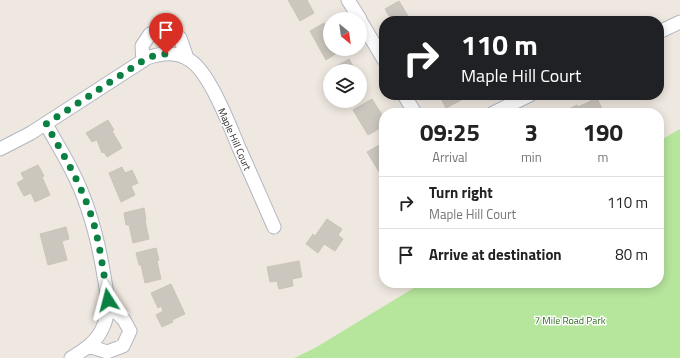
<!DOCTYPE html>
<style>
:root{--surface:#fff;--page:#f2f2f2;--text:#222;--muted:#767676;--line:#e0e0e0}
body{margin:0;font-family:"Titillium Web",sans-serif;background:var(--page);color:var(--text);height:100vh;display:flex;flex-direction:column;font-size:15px;white-space:nowrap}
*{box-sizing:border-box;margin:0}
p{font-size:13px;color:var(--muted)}
.icon{flex:none;width:22px;height:22px;fill:none;stroke:currentColor;stroke-width:2;stroke-linecap:round;stroke-linejoin:round}
.map{position:relative;flex:1;overflow:hidden}
.drawer{position:absolute;left:379px;top:108px;width:285px;height:180px;display:flex;flex-direction:column;background:var(--surface);border-radius:16px;box-shadow:0 2px 10px #0003}
.drawer>*{flex:none}
.guide{position:absolute;left:379px;top:16px;width:285px;height:84px;border-radius:16px;box-shadow:0 2px 10px #0003;background:#202124;color:#fff;overflow:hidden}
.needle{width:26px;rotate:151deg}
.tools{position:absolute;left:323px;top:12px;display:grid;gap:8px}
.tools a{display:grid;place-items:center;width:44px;height:44px;border-radius:50%;background:var(--surface);box-shadow:0 2px 10px #0003;font-size:20px}
.pin{position:absolute;display:grid;place-items:center;width:34px;height:34px;color:#fff;margin:-41px -17px;border-radius:50% 50% 50% 0;rotate:-45deg;box-shadow:0 0 4px #0007}
.pin .icon{rotate:45deg}
.me{position:absolute;width:44px;margin:-22px;rotate:351deg;stroke-linejoin:round;filter:drop-shadow(0 0 3px #0008)}
.turn{display:flex;align-items:center;gap:14px;height:84px;padding:0 16px;font-size:18px}
.turn .icon{width:52px;height:52px;stroke-width:2.5}
.turn b{display:block;font-size:28px;line-height:34px}
.eta{display:flex;justify-content:space-evenly;align-items:center;height:68px;text-align:center}
.eta b{font-size:24px;font-weight:700;line-height:28px}
ul{padding:0;list-style:none}
li{display:flex;align-items:center;gap:12px;height:52px;padding:0 16px;border-top:1px solid var(--line)}
li div{flex:1}
li b{display:block;font-size:15px}
li em{font-style:normal}
.map>svg:first-child{display:block}
</style>
<div class="map">
<svg width="680" height="358" viewBox="0 0 680 358">
<rect width="100%" height="100%" fill="#efe8e0"/>
<path fill="#b6e59c" d="M680 129V358H294L315 348 422 283H659V141Z"/>
<path fill="#cbc6be" stroke="#cbc4b9" d="M288 0H307L314 13 300 21Z
M399 1 411 21H392L385 9Z
M324 23 330 34V49H339L340 51 326 60 310 31Z
M349 59 356 71H337L335 67Z
M360 77 366 87 360 90Z
M439 95H458L461 100 446 108Z
M597 98 604 113H569L567 110 577 105 578 107Z
M372 99 384 118V126L368 135 353 110Z
M108 120 114 130 112 131 122 148 107 157 104 152 102 153 97 140 92 142 86 133Z
M381 144 384 148V180L367 152Z
M38 165 44 176 42 177 50 195 35 202 31 193 24 196 17 183 24 179 21 173Z
M122 167 125 173 132 170 138 183 131 186 135 195 121 202 109 173Z
M144 208 146 220 145 221 149 239 133 243 129 225H126L124 213Z
M327 219 342 229 338 235 343 239 335 251 324 244 318 253 306 244 313 234 315 236Z
M66 227 69 239 62 241 67 260 48 265 40 234Z
M156 248 159 260 157 261 161 279 145 283 141 265H139L136 253Z
M299 261 302 277 292 279 293 286 279 289 277 281 270 282 267 267Z
M171 284 185 314 172 320 173 322 162 327 156 315 163 311 161 306 158 308 151 293Z"/>
<g fill="none" stroke-linecap="round" stroke-linejoin="round">
<g stroke="#b3b6c1" stroke-width="15">
<path id="minor" d="M348 0 360 19
M360 20 384 60
M659 32 680 22
M143 61 142 46 150 34 168 29 180 38 187 58
M404 95 415 113
M493 113 530 95
M46 124C54 139 63 153 71 169 89 203 98 239 104 276 107 293 111 311 103 327 97 342 84 350 71 358
M0 149 31 133 147 58C162 53 177 51 191 61 210 74 230 126 239 148 251 174 262 200 274 227
M89 346 107 352 123 346 130 331 124 320 108 304"/>
</g>
<use href="#minor" stroke="#fff" stroke-width="13"/>
</g>
<g fill="none" stroke-linecap="round" stroke-linejoin="round">
<path stroke="#0b8043" stroke-width="7" stroke-dasharray="0 12.6" d="M108 300C104 276 101 252 95 228 85 191 65 157 46 124L147 58 159 54H166"/>
</g>
<g text-anchor="middle" stroke-width="3" stroke-linejoin="round" paint-order="stroke">
<g font-size="10" fill="#2d2d2d" stroke="#fff">
<text transform="translate(235 139) rotate(66)" y="4">Maple Hill Court</text>
</g>
<g font-size="10" fill="#2c6e1a" stroke="#fff">
<text x="570" y="324">7 Mile Road Park</text>
</g>
</g>
</svg>
<div class="tools">
<a><svg class="needle" viewBox="-14 -14 28 28"><path d="M0-13l5 13h-10z" fill="#e53935"/><path d="M0 13l5-13h-10z" fill="#767676"/></svg></a>
<a><svg class="icon" aria-label="layers" viewBox="0 0 24 24"><path d="M12 4l9 5-9 5-9-5zM3 14l9 5 9-5"/></svg></a>
</div>
<div class="pin" style="left:166px;top:54px;background:#d93025"><svg class="icon" aria-label="arrive" viewBox="0 0 24 24"><path d="M6 21V4h12l-3 4 3 4H6"/></svg></div>
<svg class="me" style="left:108px;top:300px" viewBox="-20 -20 40 40"><path d="M0-17L14 15 0 8-14 15z" fill="#0b8043" stroke="#fff" stroke-width="4"/></svg>
<div class="guide">
<div class="turn"><svg class="icon" aria-label="right" viewBox="0 0 24 24"><path d="M7 20v-9h11M14 6l5 5-5 5"/></svg><div><b>110 m</b>Maple Hill Court</div></div>
</div>
<section class="drawer">
<div class="eta">
<div><b>09:25</b><p>Arrival</p></div>
<div><b>3</b><p>min</p></div>
<div><b>190</b><p>m</p></div>
</div>
<ul>
<li><svg class="icon" aria-label="right" viewBox="0 0 24 24"><path d="M7 20v-9h11M14 6l5 5-5 5"/></svg><div><b>Turn right</b><p>Maple Hill Court</p></div><em>110 m</em></li>
<li><svg class="icon" aria-label="arrive" viewBox="0 0 24 24"><path d="M6 21V4h12l-3 4 3 4H6"/></svg><div><b>Arrive at destination</b></div><em>80 m</em></li>
</ul>
</section>
</div>
